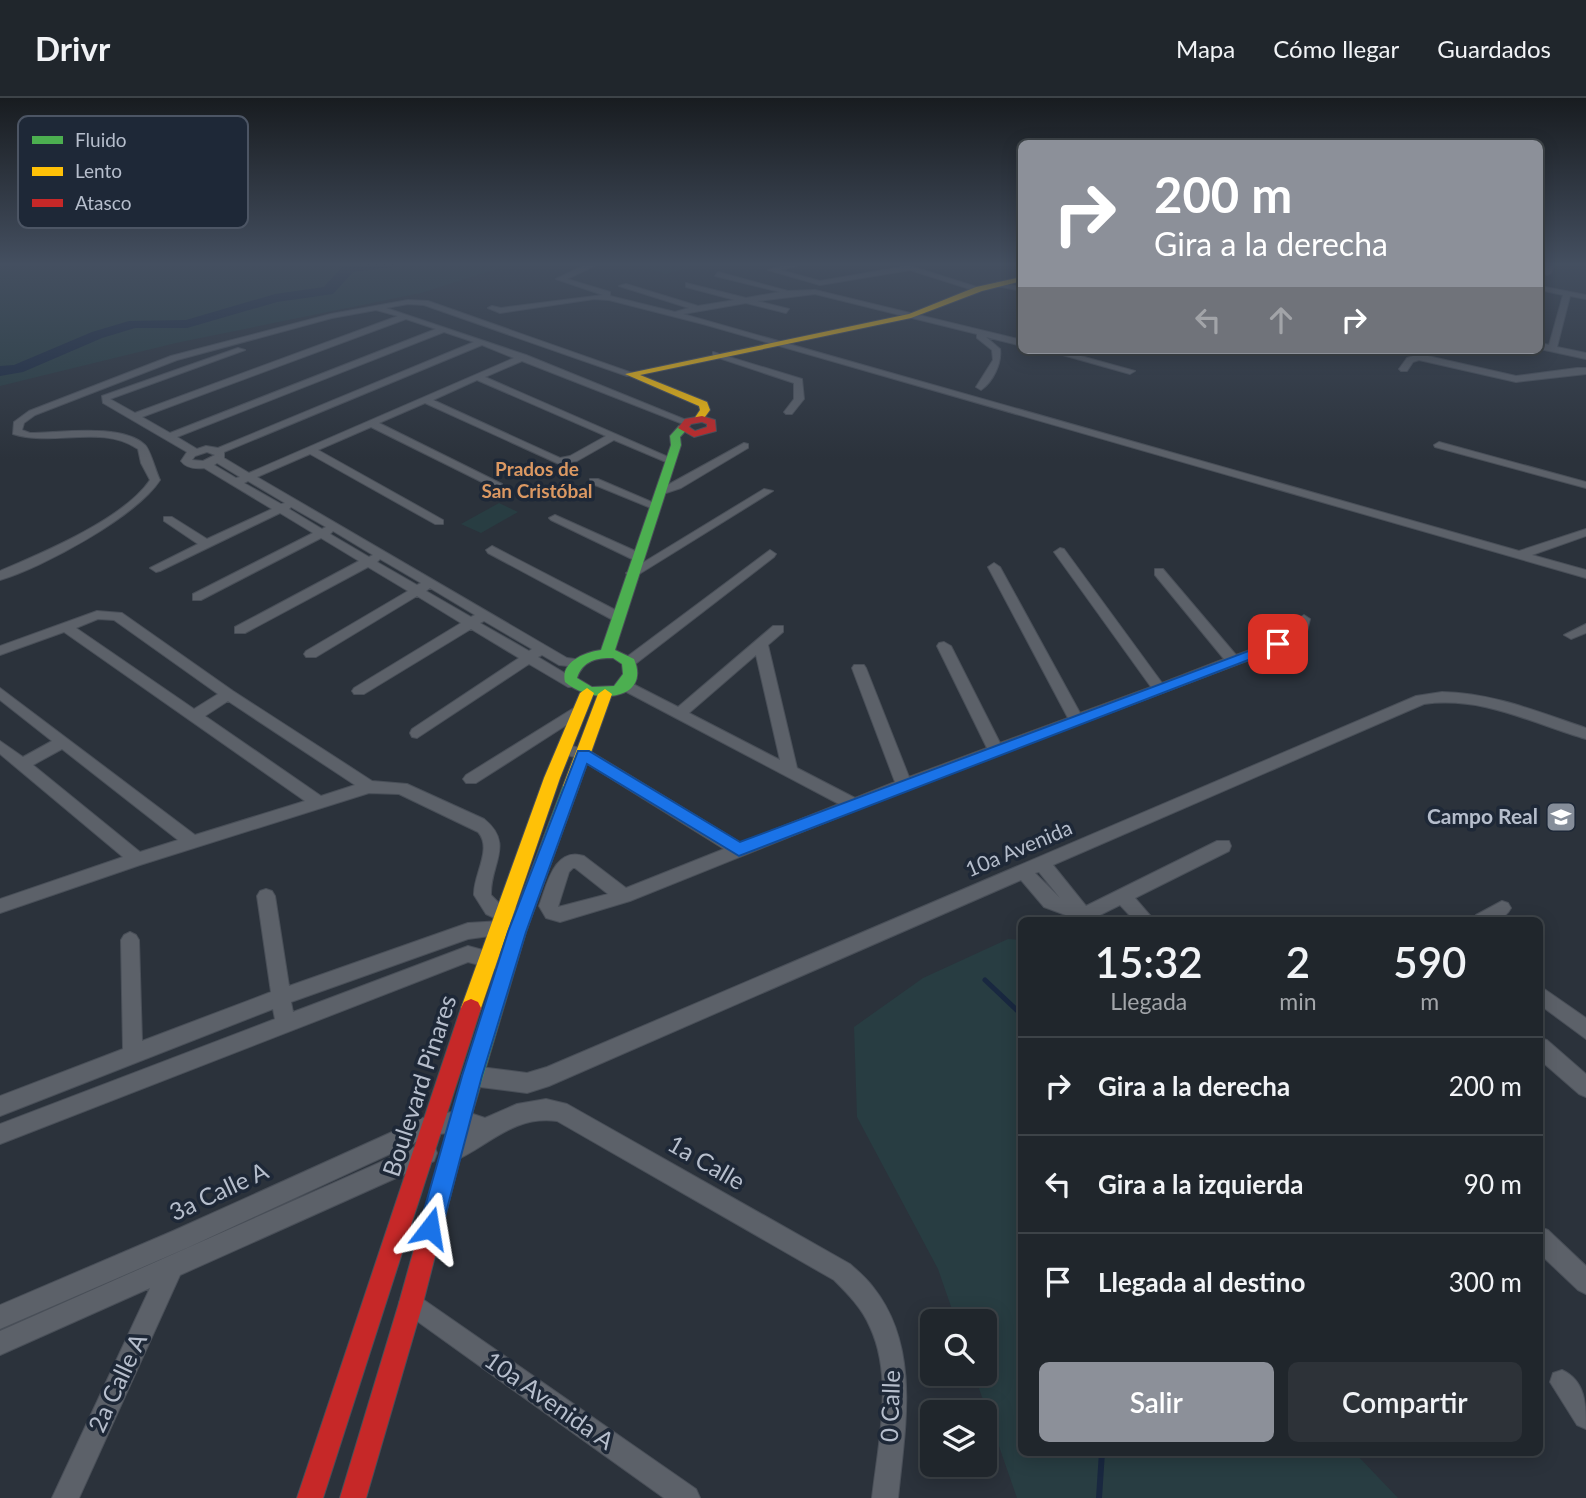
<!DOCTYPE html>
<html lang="es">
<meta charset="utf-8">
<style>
:root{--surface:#20262c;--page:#2d3238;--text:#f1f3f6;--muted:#a2a5a9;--line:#3d4348;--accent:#8c9099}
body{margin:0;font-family:Lato,sans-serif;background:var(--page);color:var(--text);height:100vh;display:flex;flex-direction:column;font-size:26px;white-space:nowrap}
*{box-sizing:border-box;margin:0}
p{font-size:23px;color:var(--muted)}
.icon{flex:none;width:38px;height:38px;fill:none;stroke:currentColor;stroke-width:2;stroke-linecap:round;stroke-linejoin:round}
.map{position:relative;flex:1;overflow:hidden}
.details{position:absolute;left:1018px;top:819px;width:525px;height:539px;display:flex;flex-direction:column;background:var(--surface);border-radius:10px;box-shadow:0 4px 18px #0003,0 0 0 2px var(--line)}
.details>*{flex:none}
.hud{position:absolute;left:1018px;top:42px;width:525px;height:214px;border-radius:10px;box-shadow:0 4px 18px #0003,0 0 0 2px var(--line);background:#8c9099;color:#fff;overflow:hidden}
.fabs{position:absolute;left:920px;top:1211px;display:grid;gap:14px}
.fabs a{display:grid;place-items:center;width:77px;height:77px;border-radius:10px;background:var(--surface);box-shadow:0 4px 18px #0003,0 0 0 2px var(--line);font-size:35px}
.pin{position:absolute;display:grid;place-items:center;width:60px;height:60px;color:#fff;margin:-30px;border-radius:14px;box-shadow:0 4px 10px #0006}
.me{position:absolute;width:77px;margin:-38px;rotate:14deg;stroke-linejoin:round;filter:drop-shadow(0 0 5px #0008)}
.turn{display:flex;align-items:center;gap:24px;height:147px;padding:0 21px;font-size:32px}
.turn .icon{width:91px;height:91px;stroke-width:2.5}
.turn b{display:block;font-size:49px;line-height:60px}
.lanes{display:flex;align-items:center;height:66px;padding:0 21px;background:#0003;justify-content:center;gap:35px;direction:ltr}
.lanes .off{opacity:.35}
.eta{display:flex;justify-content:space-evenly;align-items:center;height:119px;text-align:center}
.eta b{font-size:42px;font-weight:600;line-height:49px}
.action{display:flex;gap:14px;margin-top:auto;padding:14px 21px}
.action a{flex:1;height:80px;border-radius:10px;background:var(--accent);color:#fff;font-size:28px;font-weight:600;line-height:80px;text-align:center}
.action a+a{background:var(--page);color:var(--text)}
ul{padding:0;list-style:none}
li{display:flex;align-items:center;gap:21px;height:98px;padding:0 21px;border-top:2px solid var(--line)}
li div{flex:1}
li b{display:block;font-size:26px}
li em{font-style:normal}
header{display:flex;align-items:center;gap:42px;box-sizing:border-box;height:98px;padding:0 35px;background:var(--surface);border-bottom:2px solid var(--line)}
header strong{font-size:33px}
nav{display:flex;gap:38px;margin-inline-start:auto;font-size:24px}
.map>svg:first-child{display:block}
</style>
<header>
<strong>Drivr</strong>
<nav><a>Mapa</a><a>Cómo llegar</a><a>Guardados</a></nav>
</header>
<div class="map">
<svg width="1586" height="1400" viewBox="0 0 1586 1400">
<rect width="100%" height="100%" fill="#2b323b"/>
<path fill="#283d42" d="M0 165H516L421 195 176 245 0 288Z
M627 165H696L701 166 666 176Z
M499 405 518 414 481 435 461 426Z
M1008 841 1022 842V1354L1355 1355 1398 1400H1017L974 1276H985V1223H956L938 1171 857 1019 854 929 923 880Z"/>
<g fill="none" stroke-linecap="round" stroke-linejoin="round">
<path stroke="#192840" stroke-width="5" d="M985 882 1022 917"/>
<path stroke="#192840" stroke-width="6" d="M1099 1400 1102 1354"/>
<path fill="#192840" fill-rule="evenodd" d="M399 165 393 169 353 174 333 196 277 204 187 230H135L102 240 23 274 0 278V268L14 267 92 234 129 223 186 222 275 196 324 189 344 167Z"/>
<g stroke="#494f58" stroke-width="2">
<path id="street" d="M589 165 596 167 567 181 610 194V198L675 214 689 210 619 188 626 186 698 208 735 202 686 189V185L746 200 780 194 715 178 718 174 788 193 815 192 1022 242V248L986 239 1000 251C1002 265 993 284 981 292L976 289 993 262 992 252 977 240V236L815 196 757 203 789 211 786 215 746 205 683 216 1519 453 1586 431V438L1532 457 1586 472V480L703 226 609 202 594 201 500 215 488 210 492 208 501 210 603 197 556 181Z
M792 165H809L780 172 820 183 901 169 904 166 983 191 976 193 910 172 820 187 768 172Z
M1547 165H1555L1551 175 1547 177 1543 175Z
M997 184 1022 189V193L997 188Z
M1540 188 1586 197V201L1570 198 1557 249 1586 255V261L1540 251V245L1549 247 1563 197 1540 192Z
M408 202 428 203 635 276 627 278 424 207 408 206 386 210 526 257 691 324 683 326 522 263 485 279 675 362 666 364 614 342 577 363 559 366 425 305 379 325 502 386V390H494L371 329 318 352 443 422V426H435L310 356 257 379 567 560 582 562 584 565 577 569 559 567 542 557 538 559 578 583 580 586 578 589H568L529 566 417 640 412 639 410 635 412 631 519 560 471 531 364 596H354L352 593 354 590 461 525 417 498 316 559H306L304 556 306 553 408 493 368 469 245 535H235V529L359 463 321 440 201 502H193V496L313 435 280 415 160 473 156 474 150 470 198 446 164 423V419H172L207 441 272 411 204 370C195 371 186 370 181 363L187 354 103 305 102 298 238 250 245 252 110 301 135 315 398 218 376 212 332 220 177 262 35 317 24 325 22 332 30 335C60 335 122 325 145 347 150 351 156 374 160 382 137 418 42 470 0 482V473C42 455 124 421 150 382L141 365 138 351C102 326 53 349 13 336L14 324 29 313 171 258 331 216ZM406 221 436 231 170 335 142 319ZM444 234 474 244 218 350 206 348 197 351 177 339ZM482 247 514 260 249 375 224 360V354ZM477 282 606 338 570 358 560 360 433 302ZM207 354 215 357 203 363 192 362 195 358ZM217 365 240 379 236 380 214 367ZM248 383 285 405 281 406 244 385ZM291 409 326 429 322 431 289 411ZM333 433 373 457 369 459 330 436ZM380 461 421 485 417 487 377 464ZM430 490 475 517 471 519 426 493ZM484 523 532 551 529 553 480 525Z
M1045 252H1059L1135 273 1130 276Z
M713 254 802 281 804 301 792 316H786L784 314 794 301V285L713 258Z
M1419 256 1516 278 1577 270H1586V276L1516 284 1419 262 1413 264 1407 273H1401L1399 271 1407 260Z
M1439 344 1586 384V390L1435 349 1434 347Z
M744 345 748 346V350L681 390 660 397 655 394Z
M590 381H598L661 408 651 410 590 385Z
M764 391 773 393 636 478H628L626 475Z
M555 417 642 456 644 459 638 463 634 462 551 422 549 420Z
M492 448 623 516 624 519 618 523 613 522 488 455 486 452Z
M1060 450 1064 451 1162 585 1224 561 1155 477V471H1163L1236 557 1294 536 1298 521 1304 517 1310 521 1305 541 909 691 630 803 560 824 546 820 539 808C547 787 554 748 584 758L626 790 724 751 578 660 567 657 564 653 567 649 572 648 588 652 741 745 839 706 619 590 617 587 619 584H629L678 609 773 528H783V534L768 547 797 670 855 700 895 684 852 570 854 567H864L866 570 909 679 987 650 937 548 939 545 944 544 951 548 1000 645 1068 620 988 469 994 465 1000 469 1080 615 1151 589 1054 454ZM756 557 780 662 689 615ZM573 770H575L608 796 558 809 569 774Z
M770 452 776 456 774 459 634 567H624L622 564 624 561Z
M97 513 122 515 233 593 372 683 407 686 484 721C515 746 490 766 491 797L501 807 519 810 522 815 519 820 507 823 514 830 511 835 468 841 291 904 293 914 468 848 501 857 504 863 501 869 495 871 468 864 0 1046V1026L275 921 273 911 0 1018V998L123 951 121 842 124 837 130 834 136 837 139 842 142 943 271 894 257 798 260 793 266 791 272 793 275 798 289 888 468 825 501 823 486 816 474 797C473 777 493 751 478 734L399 696 369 695 140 767 0 815V801L123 759 0 656V643L23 659 52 643 0 602V590L195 737 305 703 64 534 0 557V548ZM98 521 114 522 218 596 194 611 76 530ZM228 603 355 687 321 698 205 618ZM62 651 178 742 140 754 33 667Z
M1586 526V535L1571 541 1564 537Z
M1442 594C1493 595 1538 614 1586 630V641C1531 625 1483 598 1424 606L1053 767 1086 808 1217 743H1229L1231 748 1229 753 1135 800 1154 822H1134L1120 807 1090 822H1079L1044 809 1021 782 549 988 527 995 472 988 465 985 462 978 465 971 472 968 527 975 547 969 1416 598ZM1039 774 1060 800 1035 775Z
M577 608 584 613 582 617 476 685H466L463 681 466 677Z
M1502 803 1508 805 1511 810C1503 825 1488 822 1473 822L1476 817Z
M1540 888 1586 920V941L1540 907Z
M1540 940 1547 942 1586 976V999L1579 996 1540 962Z
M546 1001 567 1006 850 1166C858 1173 867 1181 873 1189 921 1249 905 1330 898 1400H872C878 1346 894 1280 870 1229 862 1210 848 1196 834 1182L557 1023C513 1017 489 1048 452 1064L444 1061 441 1053 444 1045 463 1033 431 1037 189 1149 0 1231V1207L173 1133 423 1020 461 1012 485 1020 517 1006Z
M426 1044 434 1047 437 1055 434 1063 180 1177 79 1400H52L150 1190 0 1257V1233Z
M1540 1129 1548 1132 1586 1168V1196L1578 1192 1540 1156Z
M411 1193 696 1391 700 1400H664L403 1213 399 1205 403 1197Z
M1562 1272C1586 1283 1586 1307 1586 1331L1577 1327 1550 1284 1553 1275Z"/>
</g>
<g stroke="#494f58" stroke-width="2">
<path id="fast" d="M679 328 688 330 680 339 681 347 615 552 634 561C652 604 591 607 565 584 560 564 585 554 601 552L671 347 670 338ZM613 560 622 566 623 576 614 588 592 589 577 580C583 562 597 560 613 560Z
M571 682 579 688 526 834 467 1033 464 1040 457 1043 450 1040 447 1033 508 834 563 688Z"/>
</g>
<g stroke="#494f58" stroke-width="2">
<path id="slow" d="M1022 179V183L982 193 911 220 640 277 707 304 710 312 702 323 699 324 694 321 700 312 699 308 625 276 909 216 976 189Z
M587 590 594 595 560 680 481 910 478 916 471 919 464 916 461 910 544 680 580 595Z
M605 591 612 596 579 688 577 692H565L563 688 598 596Z"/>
</g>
<g stroke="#494f58" stroke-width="2">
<path id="jam" d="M702 318 715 322 716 333 694 339 678 330 685 321ZM702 324 707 326V329L695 333 689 329 691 326Z
M471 901 478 904 481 910 323 1400H297L461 910 464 904Z
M457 1023 464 1026 467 1033 423 1205 366 1400H340L399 1205 447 1033 450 1026Z"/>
</g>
<use href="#street" fill="#5c6169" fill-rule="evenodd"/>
<use href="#fast" fill="#4caf50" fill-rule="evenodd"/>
<use href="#slow" fill="#ffc107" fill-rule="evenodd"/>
<use href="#jam" fill="#c62828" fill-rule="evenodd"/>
</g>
<linearGradient id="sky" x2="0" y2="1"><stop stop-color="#181c20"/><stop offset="0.46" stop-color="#444f60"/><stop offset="1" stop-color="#444f60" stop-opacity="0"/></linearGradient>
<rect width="1586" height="361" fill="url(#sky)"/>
<path fill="#1a73e8" stroke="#114b97" stroke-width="2" d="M1278 542 1282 543V549L739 758 587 666 526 834 482 978 442 1130 439 1138 430 1141 422 1138 419 1130 462 978 508 834 578 653H589L740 744Z"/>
<defs>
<g id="school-square" transform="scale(1.575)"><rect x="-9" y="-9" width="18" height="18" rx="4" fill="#858d99" stroke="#1e2837"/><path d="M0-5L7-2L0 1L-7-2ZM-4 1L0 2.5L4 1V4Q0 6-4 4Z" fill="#fff"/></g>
</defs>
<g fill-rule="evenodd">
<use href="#school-square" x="1561" y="719"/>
</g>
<g text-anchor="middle" stroke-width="7" stroke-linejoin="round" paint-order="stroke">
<g font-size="19" font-weight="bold" fill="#db9862" stroke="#1e2837">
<text x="537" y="378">Prados de<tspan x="537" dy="22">San Cristóbal</tspan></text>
</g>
<g font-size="21" font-weight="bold" fill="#b6becc" stroke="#1e2837" text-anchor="end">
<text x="1538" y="726">Campo Real</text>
</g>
<g font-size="21" fill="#b6becc" stroke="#1e2837">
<text transform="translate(1019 751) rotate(-23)" y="7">10a Avenida</text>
</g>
<g font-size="24" fill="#b6becc" stroke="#1e2837">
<text transform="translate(420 988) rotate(-72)" y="8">Boulevard Pinares</text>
<text transform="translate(706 1065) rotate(30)" y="8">1a Calle</text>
<text transform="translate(219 1094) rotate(-25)" y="8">3a Calle A</text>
<text transform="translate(118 1285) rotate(-65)" y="8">2a Calle A</text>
<text transform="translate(549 1303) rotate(35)" y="8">10a Avenida A</text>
<text transform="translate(891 1308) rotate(-88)" y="8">0 Calle</text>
</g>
</g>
<rect x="18" y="18" width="230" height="112" rx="10" fill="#1e2837" stroke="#4c5564" stroke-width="2"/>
<rect x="32" y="38" width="31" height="8" fill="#4caf50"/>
<rect x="32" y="69" width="31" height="9" fill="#ffc107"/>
<rect x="32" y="101" width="31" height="8" fill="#c62828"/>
<g font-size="19" fill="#b6becc">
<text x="75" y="49">Fluido</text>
<text x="75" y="80">Lento</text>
<text x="75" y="112">Atasco</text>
</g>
</svg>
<div class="fabs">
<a><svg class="icon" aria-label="search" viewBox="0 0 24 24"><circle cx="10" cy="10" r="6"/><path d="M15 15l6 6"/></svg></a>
<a><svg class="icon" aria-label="layers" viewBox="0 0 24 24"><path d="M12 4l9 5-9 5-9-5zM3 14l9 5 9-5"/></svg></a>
</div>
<div class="pin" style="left:1278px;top:546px;background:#d93025"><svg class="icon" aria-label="arrive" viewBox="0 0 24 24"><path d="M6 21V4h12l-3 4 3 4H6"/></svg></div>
<svg class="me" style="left:430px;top:1130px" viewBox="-20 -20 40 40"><path d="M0-17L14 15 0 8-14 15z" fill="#1a73e8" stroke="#fff" stroke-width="4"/></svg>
<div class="hud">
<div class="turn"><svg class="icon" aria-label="right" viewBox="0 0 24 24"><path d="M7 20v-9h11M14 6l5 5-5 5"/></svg><div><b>200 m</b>Gira a la derecha</div></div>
<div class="lanes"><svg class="icon off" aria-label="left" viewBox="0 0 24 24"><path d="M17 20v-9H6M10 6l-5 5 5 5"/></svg><svg class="icon off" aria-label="ahead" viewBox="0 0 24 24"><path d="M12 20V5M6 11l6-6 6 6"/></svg><svg class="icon" aria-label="right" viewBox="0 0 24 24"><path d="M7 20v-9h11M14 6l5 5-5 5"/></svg></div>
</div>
<section class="details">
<div class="eta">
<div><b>15:32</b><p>Llegada</p></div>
<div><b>2</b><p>min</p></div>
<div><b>590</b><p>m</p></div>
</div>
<ul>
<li><svg class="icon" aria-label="right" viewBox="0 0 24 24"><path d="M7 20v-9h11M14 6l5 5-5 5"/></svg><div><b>Gira a la derecha</b></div><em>200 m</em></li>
<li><svg class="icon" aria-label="left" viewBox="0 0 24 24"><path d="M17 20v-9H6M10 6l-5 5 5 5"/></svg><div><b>Gira a la izquierda</b></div><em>90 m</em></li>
<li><svg class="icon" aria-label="arrive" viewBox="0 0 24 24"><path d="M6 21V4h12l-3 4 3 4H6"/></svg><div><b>Llegada al destino</b></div><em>300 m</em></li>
</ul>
<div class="action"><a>Salir</a><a>Compartir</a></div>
</section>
</div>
